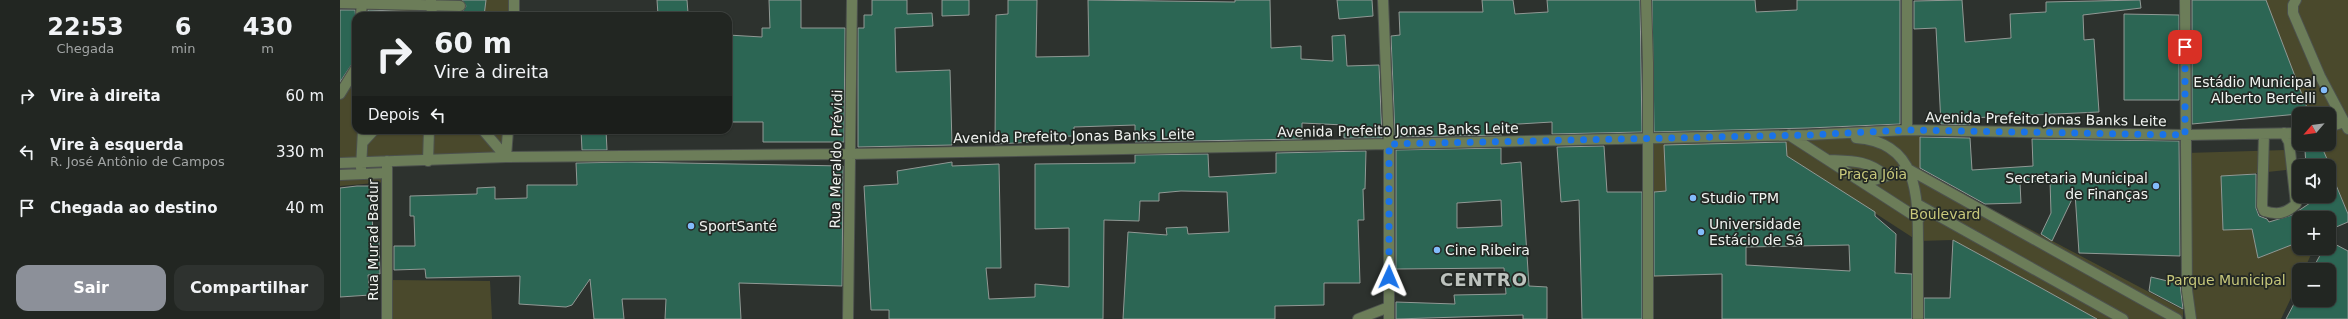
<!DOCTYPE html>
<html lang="pt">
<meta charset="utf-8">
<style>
:root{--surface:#222622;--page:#2e322f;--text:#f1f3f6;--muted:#a2a5a5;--line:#3f4340;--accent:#8c9099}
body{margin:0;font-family:"DejaVu Sans",sans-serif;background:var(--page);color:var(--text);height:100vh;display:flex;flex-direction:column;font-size:15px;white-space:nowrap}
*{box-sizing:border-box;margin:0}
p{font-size:13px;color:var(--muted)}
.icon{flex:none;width:22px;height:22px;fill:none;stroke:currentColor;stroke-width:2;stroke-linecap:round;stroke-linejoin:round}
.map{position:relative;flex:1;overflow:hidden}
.side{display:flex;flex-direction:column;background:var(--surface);width:340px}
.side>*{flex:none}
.top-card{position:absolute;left:12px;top:12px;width:380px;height:122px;border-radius:12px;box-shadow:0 1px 3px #0004,0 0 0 1px var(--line);background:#222622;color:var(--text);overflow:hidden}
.needle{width:26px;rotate:242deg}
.buttons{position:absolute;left:1952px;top:107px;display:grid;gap:8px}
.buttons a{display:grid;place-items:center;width:44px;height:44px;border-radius:8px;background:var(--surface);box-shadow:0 1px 3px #0004,0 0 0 1px var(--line);font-size:20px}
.pin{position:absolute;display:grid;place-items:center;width:34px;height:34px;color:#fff;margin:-17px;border-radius:8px;box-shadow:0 2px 6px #0006}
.me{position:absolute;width:44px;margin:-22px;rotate:1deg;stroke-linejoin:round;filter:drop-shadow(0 0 3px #0008)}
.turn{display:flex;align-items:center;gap:14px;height:84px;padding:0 16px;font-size:18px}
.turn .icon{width:52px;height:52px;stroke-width:2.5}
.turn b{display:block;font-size:28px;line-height:34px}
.then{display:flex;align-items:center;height:38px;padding:0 16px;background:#0003;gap:8px;font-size:15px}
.eta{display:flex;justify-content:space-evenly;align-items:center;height:68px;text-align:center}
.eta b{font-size:24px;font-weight:700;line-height:28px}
.primary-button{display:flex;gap:8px;margin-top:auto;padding:8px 16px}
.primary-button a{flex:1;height:46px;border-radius:12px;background:var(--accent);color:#fff;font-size:16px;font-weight:700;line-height:46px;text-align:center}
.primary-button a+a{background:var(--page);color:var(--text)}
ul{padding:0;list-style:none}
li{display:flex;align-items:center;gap:12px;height:56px;padding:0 16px}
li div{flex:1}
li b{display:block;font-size:15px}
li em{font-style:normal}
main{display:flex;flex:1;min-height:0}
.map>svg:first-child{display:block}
</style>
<main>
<section class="side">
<div class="eta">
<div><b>22:53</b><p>Chegada</p></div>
<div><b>6</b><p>min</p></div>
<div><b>430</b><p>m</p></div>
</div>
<ul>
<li><svg class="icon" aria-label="right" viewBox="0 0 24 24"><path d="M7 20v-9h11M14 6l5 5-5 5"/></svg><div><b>Vire à direita</b></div><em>60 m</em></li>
<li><svg class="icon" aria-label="left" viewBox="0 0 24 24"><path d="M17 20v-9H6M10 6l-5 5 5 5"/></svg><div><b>Vire à esquerda</b><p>R. José Antônio de Campos</p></div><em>330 m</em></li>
<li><svg class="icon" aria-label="arrive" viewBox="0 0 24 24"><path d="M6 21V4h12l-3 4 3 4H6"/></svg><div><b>Chegada ao destino</b></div><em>40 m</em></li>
</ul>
<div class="primary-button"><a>Sair</a><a>Compartilhar</a></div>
</section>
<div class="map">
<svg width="2008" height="319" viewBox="0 0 2008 319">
<rect width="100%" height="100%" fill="#2d322e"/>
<path fill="#4a492c" d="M23 0H173L172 16H23Z
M1926 0H2008V214L1981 145 1954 151 1951 115 1959 114V144H1989V114H1960L1969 113Z
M16 71V130H167L166 156 46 160 47 182 0 186V97Z
M1580 132V171L1843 310V319H1757L1613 240 1578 241 1447 156 1325 163 1329 276 1309 277V138Z
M1946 150V170L1881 177 1883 230 1912 229 1918 258 1959 242V248H1974L1964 270H1959V281L1941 319H1851L1846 153Z
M48 280 150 281 152 319H49Z"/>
<path fill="#2c6654" stroke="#919995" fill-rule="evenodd" d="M122 0H146L144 16H98V12L123 11 126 6Z
M317 0H347L348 13 318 15Z
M429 0H461V28H505L504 142H423V122H388V35L422 37V28H430Z
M532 0H567V14L592 13 593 26 555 28 556 72 610 70 612 145 518 147V28H524V15H532Z
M602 0H629V15L602 16Z
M668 0H697L696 57 749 56 748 0 895 2V0H930L931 48 961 46V59L993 61 992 36 1005 35 1007 66 1039 65 1042 138H1004V125L962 123V139L795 142V125L734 127V136L695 137V142L655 144 656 15 668 14Z
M997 0H1032L1033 16 999 19Z
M1142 0H1173L1175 14 1208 12 1207 0H1300L1302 132 1212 134V122L1162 125V135L1055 137 1051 36 1060 35 1059 12H1143Z
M1312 0H1415L1416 12 1457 10V0H1560V124L1468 128 1314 132Z
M1622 0 1625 42 1671 38 1670 14 1706 12V2L1800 0 1801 8 1743 15 1744 40 1754 39 1759 112 1629 118 1630 125 1601 124 1596 28 1574 29V1Z
M1852 0H1926L1969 113 1852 124Z
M0 10H15L16 20V58L0 82Z
M28 10 85 12V16H28Z
M1784 14 1839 15V100H1784Z
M241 130H266L267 150H242Z
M1580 137 1630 138 1632 170 1693 166 1692 139 1839 141 1840 256 1739 253 1735 193 1712 241 1701 234 1711 213 1710 180 1680 183 1681 203 1645 204 1580 168Z
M1446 142 1447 156 1535 212V216L1556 234 1555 273 1572 274V319H1382V274L1314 276V192L1326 191 1324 145ZM1509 245 1510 271 1406 265V247Z
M1981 145 1990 166H1966L1965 150Z
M1264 146 1267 192H1302V319H1242L1239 200 1221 202 1217 147Z
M1161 148V164L1181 162 1189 286 1207 287V319H1183V315L1056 319V302L1115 304 1114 295 1166 294 1164 268 1056 269V150ZM1161 200 1162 226 1117 228V203Z
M1026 151 1025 189H1023L1024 220H1018L1020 283H984V305L935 306V319H783L788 232 827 235 826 228 847 227 848 234 889 232 887 192 841 191 819 193V201H800L799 221 764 220 763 319H549V310H531L524 186 558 184 557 171 612 162V166L659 164 661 268H646L649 299 695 297V284L729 287V228L695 229V164L795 163V155L868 154 869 177 936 173V153Z
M288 162 503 166 502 286 399 283 401 319H325L326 299H282L284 319H254L250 279 232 305 226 307 179 304 180 276 86 278 85 269 54 270V246H75L74 216H70V196L137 194V188L155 187V199L187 198V185H237L236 163Z
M1989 168 2008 214V222L1989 230V218H1959V242L1918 258 1912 229 1883 230 1881 176 1916 174V208L1919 216 1927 219 1929 222 1952 215 1970 203 1969 196H1989Z
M17 186H31L33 238H39L40 274 28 275 30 295 0 297V188Z
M1613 240 1703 289 1757 319H1584V298H1610Z
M1989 241 2008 251V319H1946L1956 300H1989V270H1972L1984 248H1989Z
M1811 277 1840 284 1843 309 1809 291Z"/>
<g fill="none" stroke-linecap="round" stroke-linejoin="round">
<g stroke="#4c514d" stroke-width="12">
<path id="minor" d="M91 0 92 16
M1043 0 1049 144V319
M1306 0 1308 63V319
M1567 0V130
M1845 0 1847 290 1851 319
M1956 0 1953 5V13L1980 76 2008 129
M0 3 120 6
M21 16 22 0
M174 16V0
M0 94 16 68
M1989 127 2004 122
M143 130 166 157
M1924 134 1922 206 1924 211C1937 215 1946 214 1956 204L1949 142 1944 133
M1449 135 1579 219
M1516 138C1579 142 1578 197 1578 246 1578 270 1578 295 1578 319
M23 142 34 130
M166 157 168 130
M1489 160C1511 161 1528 160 1546 176
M88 161 89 130
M0 163 166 157 510 154 1049 144 1468 135 1567 130 1845 135 1959 133
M21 168 23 130
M0 175 47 173
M1525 183 1568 169 1837 319
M1579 205 1783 319
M47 319V161
M508 319 512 0
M1018 319 1049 307"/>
</g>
<use href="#minor" stroke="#6c7d59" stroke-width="10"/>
</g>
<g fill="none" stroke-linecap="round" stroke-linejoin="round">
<path stroke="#1a73e8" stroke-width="7" stroke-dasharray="0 12.6" d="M1049 277V144L1468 135 1567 130 1845 135V47"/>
</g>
<g fill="#83bcfb" stroke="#232824" stroke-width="1.5">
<circle cx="1984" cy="90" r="4"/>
<circle cx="1816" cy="186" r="4"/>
<circle cx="1353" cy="198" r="4"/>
<circle cx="351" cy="226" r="4"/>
<circle cx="1361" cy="232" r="4"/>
<circle cx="1097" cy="250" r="4"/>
</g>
<g text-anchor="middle" stroke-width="3.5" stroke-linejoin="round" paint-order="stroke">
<g font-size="14" fill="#f0f3f0" stroke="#232824" text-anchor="start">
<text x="1976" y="87" text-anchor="end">Estádio Municipal<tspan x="1976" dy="16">Alberto Bertelli</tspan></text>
<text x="1808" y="183" text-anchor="end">Secretaria Municipal<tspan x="1808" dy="16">de Finanças</tspan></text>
<text x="1361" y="203">Studio TPM</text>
<text x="1369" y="229">Universidade<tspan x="1369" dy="16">Estácio de Sá</tspan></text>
<text x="359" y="231">SportSanté</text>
<text x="1105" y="255">Cine Ribeira</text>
</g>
<g font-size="14" fill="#f0f3f0" stroke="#232824">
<text transform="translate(1706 119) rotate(1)" y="5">Avenida Prefeito Jonas Banks Leite</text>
<text transform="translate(1058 130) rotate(-1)" y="5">Avenida Prefeito Jonas Banks Leite</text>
<text transform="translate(734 136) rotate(-1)" y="5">Avenida Prefeito Jonas Banks Leite</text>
<text transform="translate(496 159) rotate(-89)" y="5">Rua Meraldo Prévidi</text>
<text transform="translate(33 240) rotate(-90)" y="5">Rua Murad Badur</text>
</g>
<g font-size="14" fill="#c8c87b" stroke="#232824">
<text x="1533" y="179">Praça Jóia</text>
<text x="1605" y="219">Boulevard</text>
<text x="1886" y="285">Parque Municipal</text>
</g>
<g font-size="18" font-weight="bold" letter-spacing="1" fill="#bdc3be" stroke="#232824">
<text x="1144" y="286">CENTRO</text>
</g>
</g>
</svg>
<div class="buttons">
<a><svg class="needle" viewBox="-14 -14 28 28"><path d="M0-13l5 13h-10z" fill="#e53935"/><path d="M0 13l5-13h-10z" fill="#a2a5a5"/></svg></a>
<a><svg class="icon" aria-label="sound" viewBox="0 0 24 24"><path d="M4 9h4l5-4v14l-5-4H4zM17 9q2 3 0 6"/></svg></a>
<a>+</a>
<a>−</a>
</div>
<div class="pin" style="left:1845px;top:47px;background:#d93025"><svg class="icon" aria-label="arrive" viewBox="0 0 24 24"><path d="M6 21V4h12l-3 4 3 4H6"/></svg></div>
<svg class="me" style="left:1049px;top:277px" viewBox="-20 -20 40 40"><path d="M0-17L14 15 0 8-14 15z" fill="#1a73e8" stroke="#fff" stroke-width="4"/></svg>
<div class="top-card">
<div class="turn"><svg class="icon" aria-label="right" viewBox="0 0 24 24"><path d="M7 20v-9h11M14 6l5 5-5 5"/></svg><div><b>60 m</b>Vire à direita</div></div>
<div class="then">Depois<svg class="icon" aria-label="left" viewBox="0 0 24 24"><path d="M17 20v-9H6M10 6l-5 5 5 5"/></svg></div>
</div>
</div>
</main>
